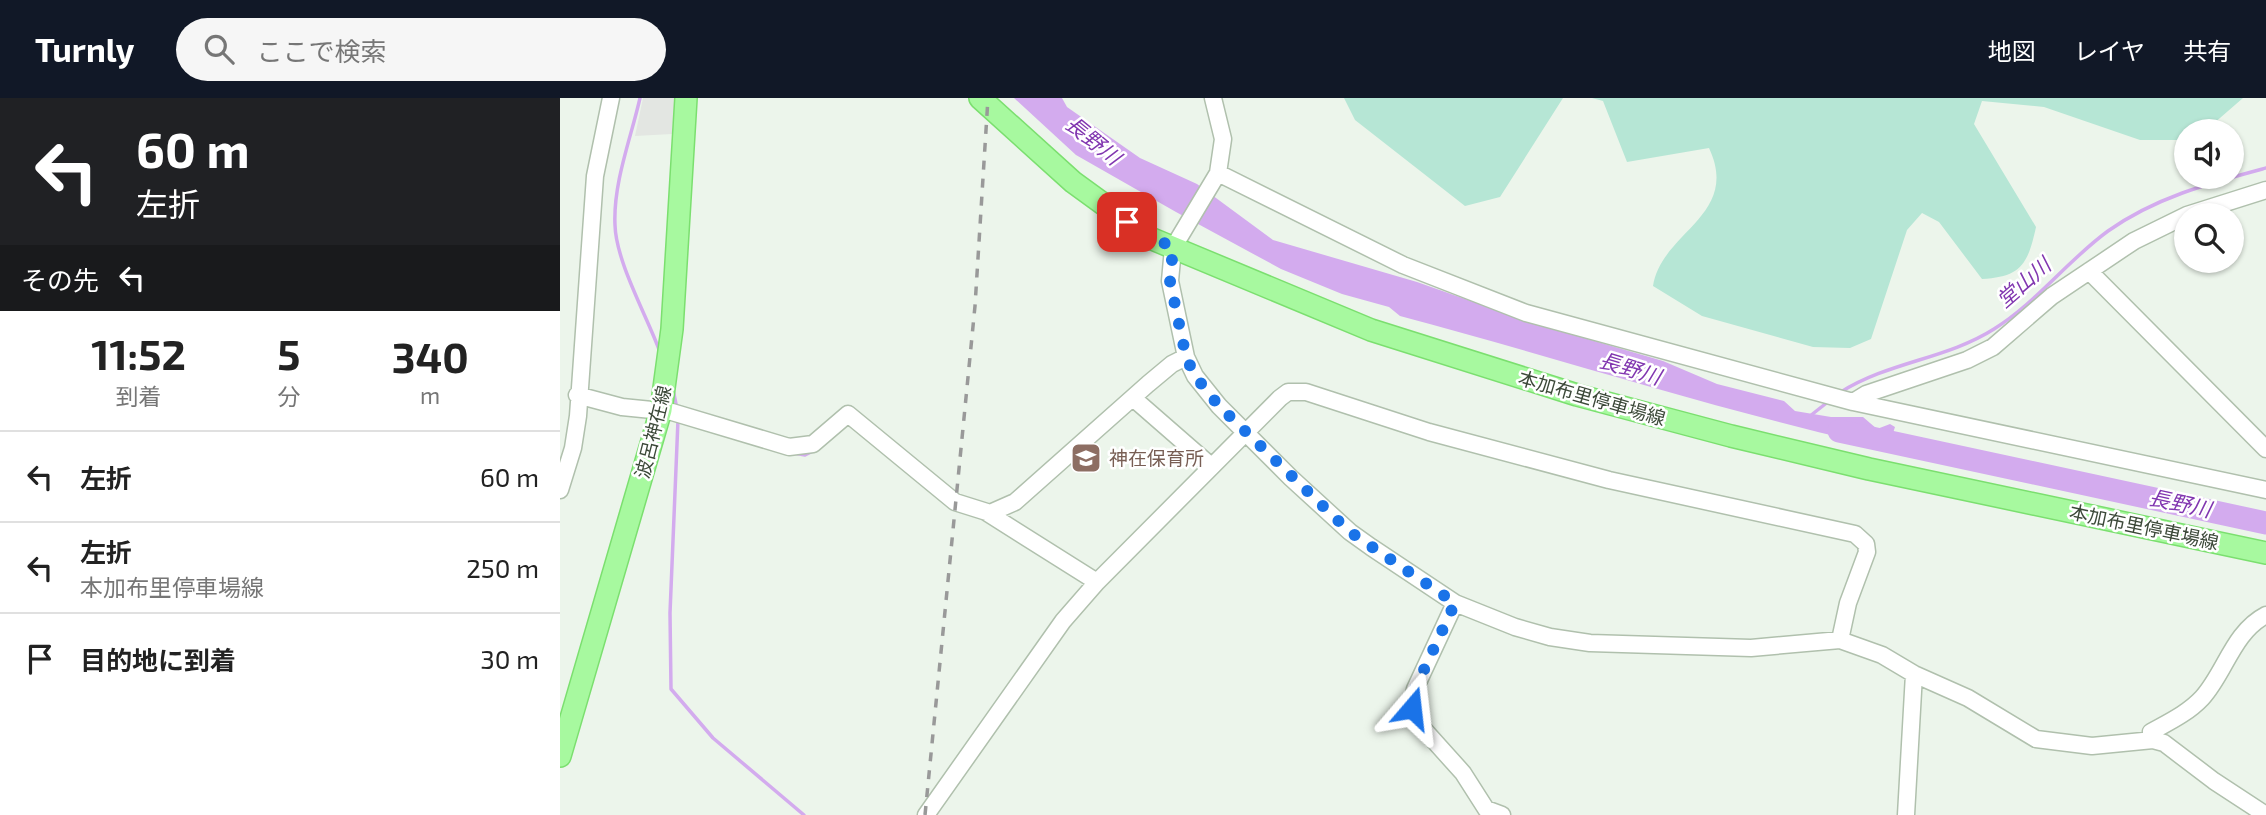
<!DOCTYPE html>
<html lang="ja">
<meta charset="utf-8">
<style>
:root{--surface:#fff;--page:#f6f6f6;--text:#222;--muted:#767676;--line:#e0e0e0;--accent:#111827}
body{margin:0;font-family:"Exo 2","Noto Sans JP",sans-serif;background:var(--page);color:var(--text);height:100vh;display:flex;flex-direction:column;font-size:26px;white-space:nowrap}
*{box-sizing:border-box;margin:0}
p{font-size:23px;color:var(--muted)}
.icon{flex:none;width:38px;height:38px;fill:none;stroke:currentColor;stroke-width:2;stroke-linecap:round;stroke-linejoin:round}
.map{position:relative;flex:1;overflow:hidden}
.sheet{display:flex;flex-direction:column;background:var(--surface);width:560px}
.sheet>*{flex:none}
.top-card{background:#202124;color:#fff;overflow:hidden}
.buttons{position:absolute;left:1614px;top:21px;display:grid;gap:14px}
.buttons a{display:grid;place-items:center;width:70px;height:70px;border-radius:50%;background:var(--surface);box-shadow:0 2px 5px #0004;font-size:35px}
.pin{position:absolute;display:grid;place-items:center;width:60px;height:60px;color:#fff;margin:-30px;border-radius:14px;box-shadow:0 4px 10px #0006}
.me{position:absolute;width:77px;margin:-38px;rotate:17deg;stroke-linejoin:round;filter:drop-shadow(0 0 5px #0008)}
.turn{display:flex;align-items:center;gap:24px;height:147px;padding:0 21px;font-size:32px}
.turn .icon{width:91px;height:91px;stroke-width:2.5}
.turn b{display:block;font-size:49px;line-height:60px}
.then{display:flex;align-items:center;height:66px;padding:0 21px;background:#0003;gap:14px;font-size:26px}
.eta{display:flex;justify-content:space-evenly;align-items:center;height:119px;text-align:center}
.eta b{font-size:42px;font-weight:700;line-height:49px}
ul{padding:0;list-style:none}
li{display:flex;align-items:center;gap:21px;height:91px;padding:0 21px;border-top:2px solid var(--line)}
li div{flex:1}
li b{display:block;font-size:26px}
li em{font-style:normal}
header{display:flex;align-items:center;gap:42px;box-sizing:border-box;height:98px;padding:0 35px;background:var(--accent);color:#fff}
header strong{font-size:33px}
nav{display:flex;gap:38px;margin-inline-start:auto;font-size:24px}
.search{width:490px;height:63px;background:var(--page);display:flex;align-items:center;gap:18px;box-sizing:border-box;padding:0 24px;border-radius:38px;color:var(--muted);font-size:26px}
main{display:flex;flex:1;min-height:0}
.map>svg:first-child{display:block}
</style>
<header>
<strong>Turnly</strong>
<div class="search"><svg class="icon" aria-label="search" viewBox="0 0 24 24"><circle cx="10" cy="10" r="6"/><path d="M15 15l6 6"/></svg>ここで検索</div>
<nav><a>地図</a><a>レイヤ</a><a>共有</a></nav>
</header>
<main>
<section class="sheet">
<div class="top-card">
<div class="turn"><svg class="icon" aria-label="left" viewBox="0 0 24 24"><path d="M17 20v-9H6M10 6l-5 5 5 5"/></svg><div><b>60 m</b>左折</div></div>
<div class="then">その先<svg class="icon" aria-label="left" viewBox="0 0 24 24"><path d="M17 20v-9H6M10 6l-5 5 5 5"/></svg></div>
</div>
<div class="eta">
<div><b>11:52</b><p>到着</p></div>
<div><b>5</b><p>分</p></div>
<div><b>340</b><p>m</p></div>
</div>
<ul>
<li><svg class="icon" aria-label="left" viewBox="0 0 24 24"><path d="M17 20v-9H6M10 6l-5 5 5 5"/></svg><div><b>左折</b></div><em>60 m</em></li>
<li><svg class="icon" aria-label="left" viewBox="0 0 24 24"><path d="M17 20v-9H6M10 6l-5 5 5 5"/></svg><div><b>左折</b><p>本加布里停車場線</p></div><em>250 m</em></li>
<li><svg class="icon" aria-label="arrive" viewBox="0 0 24 24"><path d="M6 21V4h12l-3 4 3 4H6"/></svg><div><b>目的地に到着</b></div><em>30 m</em></li>
</ul>
</section>
<div class="map">
<svg width="1706" height="717" viewBox="0 0 1706 717">
<rect width="100%" height="100%" fill="#ecf5eb"/>
<path fill="#b6e6d5" d="M784 0H1003L940 99 905 108 795 22Z
M1032 0H1683L1645 33H1626V42H1580L1484 9 1422 3 1414 26 1476 129C1468 166 1461 179 1422 181L1379 124 1362 115 1347 132 1311 241 1290 250 1253 249 1142 218 1093 188C1101 134 1181 118 1149 50L1067 64 1043 3Z"/>
<path fill="#e3e6e2" d="M83 0H115L112 36 75 38Z"/>
<path fill="#d3abee" d="M454 0H502L507 9 580 60 637 86 713 142 857 184 973 225 1103 263 1157 286 1224 303 1235 313 1271 319H1303L1317 331 1330 326 1335 329 1331 341 1313 337 1300 344C1145 308 994 259 840 218L829 209 782 196 721 171 616 114 516 57Z"/>
<g fill="none" stroke-linecap="round" stroke-linejoin="round">
<path stroke="#d3abee" stroke-width="3.5" d="M80 0C71 40 53 85 55 127 56 164 87 218 100 254
M113 291 117 311
M1281 294C1328 264 1387 261 1434 231 1476 205 1508 162 1548 133 1596 99 1650 85 1706 70
M1250 318 1269 303
M118 322 110 515 111 591 153 640 244 717
M234 355 245 357 253 353"/>
<path stroke="#d3abee" stroke-width="23" d="M1279 333 1706 425"/>
<g stroke="#b0c0ad" stroke-width="19">
<path id="minor" d="M653 0 663 41 658 75 613 150 610 183 626 259 635 278 659 308 731 380 790 434 811 449 895 505 955 529 990 539 1030 545 1191 550 1280 542 1322 557 1354 576 1408 600 1476 641 1532 648 1593 642 1604 645 1654 683 1706 717
M658 75 843 167 966 215 1293 304 1706 392
M1529 173 1706 351
M17 297 62 309 112 314 229 349 253 346 288 316 395 404 430 415 455 404 588 286 612 266 626 259
M573 300 651 368
M1293 304 1306 296 1407 262 1433 249 1492 198 1574 143 1627 117 1706 92
M0 392 13 350 18 318 35 78 51 0
M426 414 537 484
M895 505 855 591 852 610 859 626 903 675 926 711 942 717
M1593 642 1591 634C1609 624 1628 615 1642 600 1665 575 1673 534 1706 517
M366 717 503 523 537 484 720 300 728 294H746L869 334 1049 382 1295 436 1306 446 1307 454 1288 505 1280 542
M1346 717 1354 576"/>
</g>
<g stroke="#7bdf6f" stroke-width="24">
<path id="major" d="M420 0 513 84 590 140 811 232 1017 297 1171 338 1309 371 1706 455
M0 658 101 312 112 231 126 0"/>
</g>
<use href="#minor" stroke="#fff" stroke-width="16"/>
<use href="#major" stroke="#a7f99f" stroke-width="21"/>
<path stroke="#999" stroke-width="3.5" stroke-dasharray="9 9" stroke-linecap="butt" d="M365 717 415 208 428 0"/>
</g>
<g fill="none" stroke-linecap="round" stroke-linejoin="round">
<path stroke="#1a73e8" stroke-width="12" stroke-dasharray="0 21.6" d="M567 124 613 150 610 183 626 259 635 278 659 308 790 434 895 505 855 591 852 610"/>
</g>
<defs>
<g id="school-square" transform="scale(1.575)"><rect x="-9" y="-9" width="18" height="18" rx="4" fill="#8d6e63" stroke="#fff"/><path d="M0-5L7-2L0 1L-7-2ZM-4 1L0 2.5L4 1V4Q0 6-4 4Z" fill="#fff"/></g>
</defs>
<g fill-rule="evenodd">
<use href="#school-square" x="526" y="360"/>
</g>
<g text-anchor="middle" stroke-width="5" stroke-linejoin="round" paint-order="stroke">
<g font-size="19" fill="#3c4939" stroke="#fff">
<text transform="translate(1032 300) rotate(16)" y="7">本加布里停車場線</text>
<text transform="translate(93 334) rotate(-76)" y="7">波呂神在線</text>
<text transform="translate(1584 429) rotate(12)" y="7">本加布里停車場線</text>
</g>
<g font-size="19" fill="#785e54" stroke="#fff" text-anchor="start">
<text x="549" y="367">神在保育所</text>
</g>
<g font-size="21" font-style="italic" fill="#8136b0" stroke="#fff">
<text transform="translate(533 43) rotate(39)" y="7">長野川</text>
<text transform="translate(1464 185) rotate(-41)" y="7">堂山川</text>
<text transform="translate(1070 271) rotate(17)" y="7">長野川</text>
<text transform="translate(1620 406) rotate(12)" y="7">長野川</text>
</g>
</g>
</svg>
<div class="buttons">
<a><svg class="icon" aria-label="sound" viewBox="0 0 24 24"><path d="M4 9h4l5-4v14l-5-4H4zM17 9q2 3 0 6"/></svg></a>
<a><svg class="icon" aria-label="search" viewBox="0 0 24 24"><circle cx="10" cy="10" r="6"/><path d="M15 15l6 6"/></svg></a>
</div>
<div class="pin" style="left:567px;top:124px;background:#d93025"><svg class="icon" aria-label="arrive" viewBox="0 0 24 24"><path d="M6 21V4h12l-3 4 3 4H6"/></svg></div>
<svg class="me" style="left:852px;top:610px" viewBox="-20 -20 40 40"><path d="M0-17L14 15 0 8-14 15z" fill="#1a73e8" stroke="#fff" stroke-width="4"/></svg>
</div>
</main>
